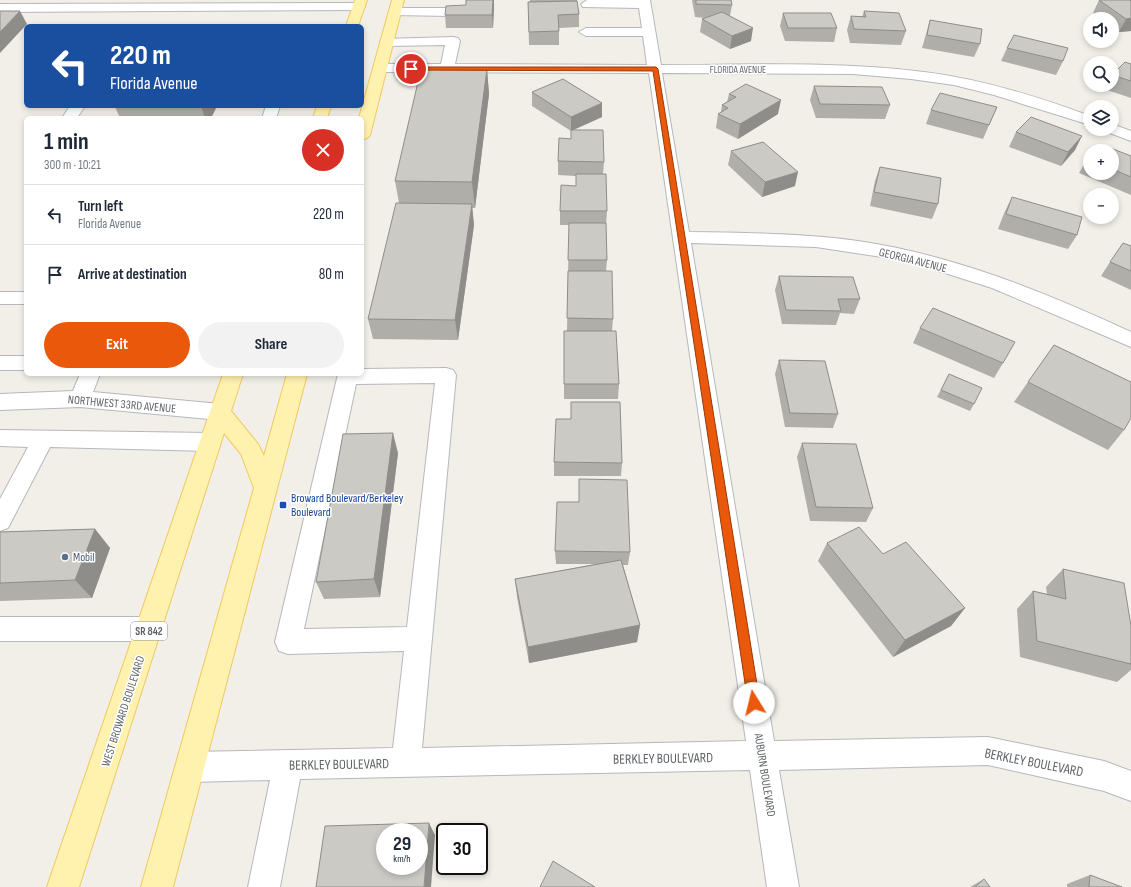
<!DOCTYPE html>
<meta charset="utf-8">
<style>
:root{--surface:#fff;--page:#f2f2f3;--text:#1f2937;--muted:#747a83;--line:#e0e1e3;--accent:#ea580c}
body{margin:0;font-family:"Sofia Sans Condensed",sans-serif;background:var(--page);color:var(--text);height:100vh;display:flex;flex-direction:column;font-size:15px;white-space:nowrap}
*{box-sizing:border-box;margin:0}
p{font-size:13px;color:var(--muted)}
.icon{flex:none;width:22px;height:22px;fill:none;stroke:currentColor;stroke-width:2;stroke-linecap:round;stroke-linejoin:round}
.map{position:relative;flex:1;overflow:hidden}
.panel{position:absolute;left:24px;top:116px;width:340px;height:260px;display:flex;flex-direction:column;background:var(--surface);border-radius:6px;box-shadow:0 2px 6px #0003}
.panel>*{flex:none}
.top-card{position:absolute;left:24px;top:24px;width:340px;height:84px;border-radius:6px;box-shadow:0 2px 6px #0003;background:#1a4fa0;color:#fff;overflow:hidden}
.buttons{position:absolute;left:1083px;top:12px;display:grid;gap:8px}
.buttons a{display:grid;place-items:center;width:36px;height:36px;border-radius:50%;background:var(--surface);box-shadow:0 2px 6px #0003;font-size:20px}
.speed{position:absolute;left:376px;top:823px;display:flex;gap:8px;font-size:20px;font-weight:700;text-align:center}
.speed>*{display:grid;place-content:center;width:52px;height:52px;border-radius:50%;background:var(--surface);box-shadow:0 2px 6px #0003;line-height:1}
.speed small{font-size:10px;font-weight:400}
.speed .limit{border:2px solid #111;border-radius:6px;background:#fff;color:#111}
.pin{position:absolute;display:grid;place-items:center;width:34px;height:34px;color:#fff;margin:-17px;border:2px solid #fff;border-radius:50%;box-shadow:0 1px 4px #0007}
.me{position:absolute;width:44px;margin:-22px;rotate:351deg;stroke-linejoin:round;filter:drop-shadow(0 0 3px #0008)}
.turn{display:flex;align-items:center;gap:14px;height:84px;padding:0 20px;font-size:18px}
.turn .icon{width:52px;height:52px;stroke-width:2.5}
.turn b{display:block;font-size:28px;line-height:34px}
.round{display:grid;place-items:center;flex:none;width:42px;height:42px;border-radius:21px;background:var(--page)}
.headline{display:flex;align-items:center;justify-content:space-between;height:68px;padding:0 20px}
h1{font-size:24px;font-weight:700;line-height:30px}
.primary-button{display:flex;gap:8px;margin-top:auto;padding:8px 20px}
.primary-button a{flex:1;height:46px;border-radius:24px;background:var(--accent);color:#fff;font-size:16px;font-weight:700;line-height:46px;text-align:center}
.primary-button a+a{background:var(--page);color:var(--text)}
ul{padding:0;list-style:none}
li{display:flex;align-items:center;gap:12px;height:60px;padding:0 20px;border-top:1px solid var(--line)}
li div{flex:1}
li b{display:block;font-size:15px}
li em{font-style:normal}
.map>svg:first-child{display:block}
</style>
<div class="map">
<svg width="1131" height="887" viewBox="0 0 1131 887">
<rect width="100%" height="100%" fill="#f1efe8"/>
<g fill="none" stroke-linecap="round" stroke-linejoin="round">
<g stroke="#b5b8bc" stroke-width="2">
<path id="minor" d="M587 0H650L661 65C748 65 837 61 924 72 981 79 1036 96 1090 116V125L994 95 954 85 911 79 853 74 662 73 689 232C746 233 802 233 858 241 954 255 1044 292 1131 332V347L992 288 926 267 895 259 816 247 691 243 774 741 988 737 1104 761 1131 771V801L1104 791 988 765 779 770 799 887H767L750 770 300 779 280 887H248L270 780 190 782 180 777 175 767 180 757 190 752 393 748 404 651 288 654 279 651 275 642 338 374H362V369L446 368 453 370 456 375 422 748 746 741 649 73 380 72 375 71 373 68 375 65 380 64H441L445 45 387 46 382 45 380 42 382 39 453 37 458 38 460 41 455 64 647 65 643 36H586L579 32 586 28H642L639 8 583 7 581 4ZM435 383 407 627 304 629 356 384Z
M359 3 363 4 365 7 363 10 0 12V4Z
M395 8H452L458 12 452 16 391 15 389 12 391 9Z
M70 106H85L77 118H62Z
M266 106H280L276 118H262Z
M1112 124 1131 131V141L1107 132 1104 129H1112Z
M0 292H26V304H0Z
M0 356H26V370H0Z
M80 374H100L93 392 220 404 228 406 231 412 228 418 220 420 80 407 0 410V394L73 391Z
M0 430 210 433 218 436 221 442 218 448 210 451 50 447 8 528 0 531V499L28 447 0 446Z
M0 617H149L158 621 162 629 158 637 149 641H0Z"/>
</g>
<g stroke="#f2c960" stroke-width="2">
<path id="major" d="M355 0H367L358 26H346Z
M392 0H404L370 135 367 138 362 140V118H359Z
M317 106H331L327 118H313Z
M223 374H243L231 411 258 444 264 456 287 374H307L173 887H141L254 488 241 454 224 433 79 887H47Z"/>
</g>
<use href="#minor" fill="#fff" fill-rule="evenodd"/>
<use href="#major" fill="#fff2af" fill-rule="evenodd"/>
</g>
<path fill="#afaea9" d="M466 0H494V8L493 28H446L445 15 466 5Z
M530 0H577L579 14V27L559 28V45H529L528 2H530Z
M692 0H731L732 5 730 16 751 41 730 49 700 32 702 19 706 18 695 17Z
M1099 0H1130L1131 31 1119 32 1112 27V19H1101L1093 13Z
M864 11 906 31 901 45 850 43 847 30 851 16 862 17Z
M783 13 837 28 834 42 785 41 780 26Z
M930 20 980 44 974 57 922 48Z
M1007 48 1063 61 1056 75 1001 61Z
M1131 64V98L1104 89 1106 85H1112V75Z
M487 69 489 94 475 208H472L474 225 458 340 373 339 368 319 399 203 395 181Z
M814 86 890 105 885 119 816 118 810 100Z
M532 92 602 117 573 130 604 162 603 174 607 211 606 226 607 260 606 271 613 319 612 331 619 384 618 399H564V331H567L569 225H560V211L576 186V176L558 175V161L571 139V131L532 106Z
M729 94 778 114 738 139 716 128 718 114 721 112 722 105 727 102Z
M116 106H217L211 118H120L115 107Z
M997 107 983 139 926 124 931 110Z
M1016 132 1075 150 1061 166 1009 147Z
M731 151 795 186 762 197 728 165Z
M1112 151 1131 156V195L1079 173 1087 159 1090 156V173H1112Z
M880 167 938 204 932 219 870 206 875 181Z
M1012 197 1077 235 1068 249 998 229 1005 211Z
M1131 246V290L1101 276 1110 262Z
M779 276 860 299 854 314 840 313 836 325 782 324 775 290Z
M920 328 1003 363 994 378 913 343Z
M779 360 838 414 833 428 785 427 775 374Z
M949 374 974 404 970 411 937 397Z
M1028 382 1124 430 1108 450 1014 402Z
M802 443 873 508 866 522 810 521 797 457Z
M398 453 380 597 324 599 316 582Z
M554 462 622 463 621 476H554Z
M95 529 110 548 92 598 0 601V532Z
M827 543 883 554 965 608 951 626 893 657 818 561Z
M555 551 630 552 628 565H623L640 625 637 642 529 663 517 597 515 579 595 564H556Z
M1063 569 1131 626V670L1117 682 1020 657 1017 609 1033 591 1047 594 1046 587Z
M1090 875 1122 887H1067V884Z
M984 879 990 887H970Z"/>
<path fill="#8f8d8a" d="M493 0H494V8L493 28 492 15Z
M20 11 27 24 0 53V32Z
M1131 18V31L1119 32 1126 19Z
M753 28 751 41 730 49 732 36Z
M487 69 489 94 475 208 472 182Z
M781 100 778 114 738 139 740 124Z
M602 103V117L571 131V117Z
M201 106H217L211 118H205Z
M1082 136 1075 150 1061 166 1068 152Z
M798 172 795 186 762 197 765 182Z
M472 204 474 225 458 340 455 320Z
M393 433 398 453 380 597 374 579Z
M95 529 110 548 92 598 75 580Z
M965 608 951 626 893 657 905 640Z
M640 625 637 642 529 663 528 647Z
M429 823 435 835 431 887H424Z"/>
<path fill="#cccac5" stroke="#8f8d8a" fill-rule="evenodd" d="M466 0H493L492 15H445L446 6 466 5Z
M696 0H731L732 5 696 4Z
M1099 0H1130L1131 1V18L1126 19Z
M577 1 579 14 558 15 559 31 529 32 528 2Z
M0 11H20L0 32Z
M864 11 899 13 906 31 854 29 851 16 866 17Z
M722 12 753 28 732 36 702 19Z
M783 13H831L837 28H788Z
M930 20 982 29 980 44 927 35Z
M1014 35 1068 48 1063 61 1007 48Z
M1125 62 1131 64V81L1112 75Z
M421 69H487L472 182 395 181Z
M563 79 602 103 571 117 532 92Z
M746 84 781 100 740 124 718 114 728 108 722 105 736 97 729 94Z
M814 86 882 87 890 105 820 104Z
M940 93 997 107 989 125 931 110Z
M116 106H153L115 107Z
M1031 117 1082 136 1068 152 1016 132Z
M571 130H603L604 162 558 161 559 138 571 139Z
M763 142 798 172 765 182 731 151Z
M1103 145 1131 156V177L1112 169V151H1096Z
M880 167 941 178 938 204 874 192Z
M576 174H606L607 211H560L561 185 576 186Z
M1012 197 1082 217 1077 235 1006 214Z
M396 203 472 204 455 320 368 319Z
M569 223H606L607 260H568Z
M1123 243 1131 246V271L1110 262Z
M568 271H612L613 319 567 318Z
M779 276 853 277 860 299H838L841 311 786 310Z
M933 308 1015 342 1003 363 920 328Z
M564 331H616L619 384H564Z
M1054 345 1131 382V418L1124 430 1028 382Z
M779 360 825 361 838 414 790 413Z
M949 374 982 388 974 404 941 390Z
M571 402H620L622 463 554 462 556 419H571Z
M393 433 374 579 316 582 343 434Z
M802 443 856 444 873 508 816 507Z
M579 479 627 480 630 552 555 551 557 502H579Z
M859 527 883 554 906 542 965 608 905 640 827 543Z
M95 529 75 580 0 583V532Z
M621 560 640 625 528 647 515 579Z
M1063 569 1124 583 1131 626V664L1037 641 1033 591 1066 599Z
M429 823 424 887H316L325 826ZM385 832H419V866H385Z
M553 861 595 887H540Z
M1090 875 1122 887H1089Z
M984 879 990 887H975Z"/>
<path fill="#ea580c" stroke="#983908" d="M409 67H656L658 69 760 703 758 707 754 709 750 707 748 703 653 71 411 70Z"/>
<rect fill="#1a4fb4" stroke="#fff" stroke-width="1.5" x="279" y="501" width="8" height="8" rx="2"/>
<circle fill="#5c6f8a" stroke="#fff" stroke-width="1.5" cx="65" cy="557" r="4"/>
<g text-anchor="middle" stroke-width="3" stroke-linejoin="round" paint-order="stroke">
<g font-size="10" fill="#5f6368" stroke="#fff">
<text x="738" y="73">FLORIDA AVENUE</text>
</g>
<rect fill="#fff" stroke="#8f9295" stroke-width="1" x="131" y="622" width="36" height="18" rx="3"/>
<g font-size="11" font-weight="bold" fill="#5f6368">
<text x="149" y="635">SR 842</text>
</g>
<g font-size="12" fill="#5f6368" stroke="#fff">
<text transform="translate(913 260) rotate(14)" y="4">GEORGIA AVENUE</text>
<text transform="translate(122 404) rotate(5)" y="4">NORTHWEST 33RD AVENUE</text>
<text transform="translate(123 711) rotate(-72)" y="4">WEST BROWARD BOULEVARD</text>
<text transform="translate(765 775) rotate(81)" y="4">AUBURN BOULEVARD</text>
</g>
<g font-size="12" fill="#164399" stroke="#fff" text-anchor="start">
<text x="291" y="502">Broward Boulevard/Berkeley<tspan x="291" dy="14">Boulevard</tspan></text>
</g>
<g font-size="12" fill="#4e5e75" stroke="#fff" text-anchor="start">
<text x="73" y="561">Mobil</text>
</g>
<g font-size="14" fill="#5f6368" stroke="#fff">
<text transform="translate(663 758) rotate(-1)" y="5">BERKLEY BOULEVARD</text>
<text transform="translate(1034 762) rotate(11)" y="5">BERKLEY BOULEVARD</text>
<text transform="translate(339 764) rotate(-1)" y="5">BERKLEY BOULEVARD</text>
</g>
</g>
</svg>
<div class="buttons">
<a><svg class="icon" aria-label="sound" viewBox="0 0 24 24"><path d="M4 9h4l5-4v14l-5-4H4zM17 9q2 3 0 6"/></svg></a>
<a><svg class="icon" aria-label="search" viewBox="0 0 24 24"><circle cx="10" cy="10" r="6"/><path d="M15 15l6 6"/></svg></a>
<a><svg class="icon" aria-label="layers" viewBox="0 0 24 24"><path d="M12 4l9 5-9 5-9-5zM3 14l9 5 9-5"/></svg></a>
<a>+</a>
<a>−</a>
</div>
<div class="speed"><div>29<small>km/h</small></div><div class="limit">30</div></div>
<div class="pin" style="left:411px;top:69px;background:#d93025"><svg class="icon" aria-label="arrive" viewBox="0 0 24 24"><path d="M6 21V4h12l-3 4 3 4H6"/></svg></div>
<svg class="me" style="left:754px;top:703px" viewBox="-20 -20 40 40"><circle r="19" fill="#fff"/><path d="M0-13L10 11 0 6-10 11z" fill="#ea580c"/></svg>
<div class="top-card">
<div class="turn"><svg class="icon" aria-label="left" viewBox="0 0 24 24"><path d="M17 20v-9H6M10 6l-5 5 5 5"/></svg><div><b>220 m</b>Florida Avenue</div></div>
</div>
<section class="panel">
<div class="headline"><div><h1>1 min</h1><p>300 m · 10:21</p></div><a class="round" style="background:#d93025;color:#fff"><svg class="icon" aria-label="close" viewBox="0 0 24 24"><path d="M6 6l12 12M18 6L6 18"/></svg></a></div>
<ul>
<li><svg class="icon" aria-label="left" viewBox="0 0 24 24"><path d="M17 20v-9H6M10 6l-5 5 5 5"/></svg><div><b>Turn left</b><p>Florida Avenue</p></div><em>220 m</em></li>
<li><svg class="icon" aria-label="arrive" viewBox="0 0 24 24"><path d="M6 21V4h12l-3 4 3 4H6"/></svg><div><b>Arrive at destination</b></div><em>80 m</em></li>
</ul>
<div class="primary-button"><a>Exit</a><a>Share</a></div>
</section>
</div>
